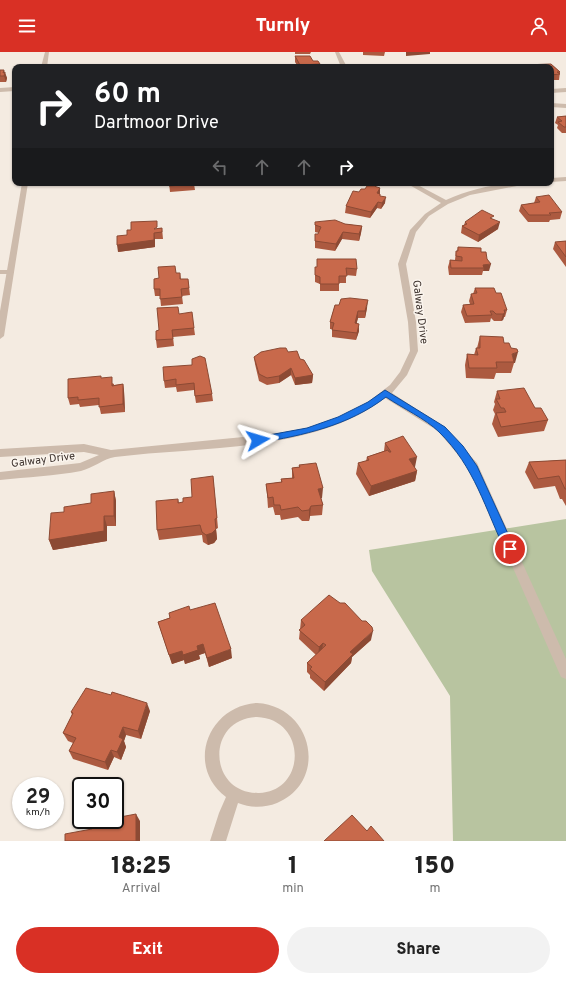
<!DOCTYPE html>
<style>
:root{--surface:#fff;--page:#f2f2f2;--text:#222;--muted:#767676;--accent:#d93025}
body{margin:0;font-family:Overpass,sans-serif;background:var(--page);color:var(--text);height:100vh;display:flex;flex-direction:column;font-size:15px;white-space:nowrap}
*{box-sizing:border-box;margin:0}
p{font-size:13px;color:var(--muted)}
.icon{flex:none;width:22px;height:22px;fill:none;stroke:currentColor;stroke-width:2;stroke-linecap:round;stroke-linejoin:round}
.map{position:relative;height:789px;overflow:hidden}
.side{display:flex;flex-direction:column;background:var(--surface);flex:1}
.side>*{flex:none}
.guide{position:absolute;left:12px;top:12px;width:542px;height:122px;border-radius:8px;box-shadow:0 1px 3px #0004;background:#202124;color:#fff;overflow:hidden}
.speed{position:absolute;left:12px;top:725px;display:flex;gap:8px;font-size:20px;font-weight:700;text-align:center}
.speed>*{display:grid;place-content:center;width:52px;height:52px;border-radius:50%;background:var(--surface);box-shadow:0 1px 3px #0004;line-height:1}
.speed small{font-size:10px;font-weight:400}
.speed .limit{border:2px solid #111;border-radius:6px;background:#fff;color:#111}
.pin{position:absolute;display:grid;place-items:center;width:34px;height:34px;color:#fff;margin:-17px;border:2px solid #fff;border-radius:50%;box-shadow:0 1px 4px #0007}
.me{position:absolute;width:44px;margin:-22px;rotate:83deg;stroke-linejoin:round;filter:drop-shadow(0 0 3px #0008)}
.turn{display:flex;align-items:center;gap:14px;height:84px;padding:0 16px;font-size:18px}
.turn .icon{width:52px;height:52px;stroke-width:2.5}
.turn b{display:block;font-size:28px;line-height:34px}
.lanes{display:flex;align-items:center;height:38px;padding:0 16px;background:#0003;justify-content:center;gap:20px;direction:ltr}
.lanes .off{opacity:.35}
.eta{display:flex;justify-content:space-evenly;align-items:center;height:68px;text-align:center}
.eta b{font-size:24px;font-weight:800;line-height:28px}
.cta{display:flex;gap:8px;margin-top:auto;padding:8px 16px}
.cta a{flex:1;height:46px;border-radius:24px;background:var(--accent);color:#fff;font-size:16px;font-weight:800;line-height:46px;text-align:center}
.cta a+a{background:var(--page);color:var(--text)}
header{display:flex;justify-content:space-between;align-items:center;height:52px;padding:0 16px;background:var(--accent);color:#fff;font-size:18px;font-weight:800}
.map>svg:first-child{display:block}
</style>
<header><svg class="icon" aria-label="menu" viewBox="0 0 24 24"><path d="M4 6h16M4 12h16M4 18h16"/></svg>Turnly<svg class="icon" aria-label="person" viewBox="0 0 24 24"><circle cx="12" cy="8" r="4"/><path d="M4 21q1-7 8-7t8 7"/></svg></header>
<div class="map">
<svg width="566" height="789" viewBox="0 0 566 789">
<rect width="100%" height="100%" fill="#f4ebe1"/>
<path fill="#b8c4a0" d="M566 467V789H453L450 644 372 519 369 498Z"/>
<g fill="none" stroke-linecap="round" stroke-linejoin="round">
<path fill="#cdbbac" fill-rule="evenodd" d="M0 218H11L14 220 11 222H0Z"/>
<path fill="#cdbbac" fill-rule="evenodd" d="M335 0H339L347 15H341Z
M15 35V39L0 40V36Z
M566 36V40L551 41V37Z
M551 51 566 52V56L551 55Z
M566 125V129L551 130V126Z
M406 131H414L446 148C471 137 498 131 525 131L522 133 470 143 448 152 429 164 416 180 406 212 416 270 418 299 407 323 392 341 444 375 477 411 566 607V627L561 625 469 416 438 379 385 346C314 401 201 394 115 405 103 407 93 416 81 419 55 424 27 425 0 428V420L80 411 99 403 84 400 0 405V397L84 392 111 398 273 382 307 376 338 366 368 350 390 333 400 320 410 299 408 270 398 212 410 178 425 162 441 151Z
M257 651C313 654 329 729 277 751 264 756 251 756 238 751L226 789H210L219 761 226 745C185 714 208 654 257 651ZM257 665C307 667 307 739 259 741 208 742 205 667 257 665Z"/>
<path fill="#cdbbac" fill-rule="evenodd" d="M45 0H49L47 15H41Z
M22 131H28L4 284 0 287V259Z"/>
</g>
<path fill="#ac5a40" d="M295 0H311L310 2H295Z
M363 0H385L384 4 363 3Z
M295 4 313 9 320 15H298L295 10Z
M551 12 560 20 559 28H551V15H524V13Z
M0 18 4 20 7 26 6 30H0Z
M566 64V81H562L557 76 558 73 555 71 557 65Z
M169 131 194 132 195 138 170 140Z
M380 136V144L385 151 381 157 377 156 370 166 345 161 346 154 359 140Z
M536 145 562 160 560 167 550 168 549 170H528L519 159 521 153 534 151Z
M493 167 498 177 478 190 461 181 462 174 464 173 465 170Z
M315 170 345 172 362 174 361 181 359 189 342 187 335 199 315 196V182H318L319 181 315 180Z
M158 176H162L163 187H155V195L118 200Z
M566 189V215L553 197 555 190Z
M458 195 481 200 489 219H483L482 223H449L448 215 450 208H455L456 199H457Z
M317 207 357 217 356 224 346 223V231H339V239H320V232L315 230V215H317Z
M176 221H180L181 227H188L190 243 182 244 183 252 161 254 160 244H155L154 237Z
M475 236 496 241 507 258 505 265H504L503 268 501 269H494L491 266 490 270 465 271 461 260 463 253 470 252 469 249 471 242H473Z
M335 253 367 256 365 266H358L356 272 359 279 356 288 332 285V277H330V270Z
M179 262 194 276 195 283 173 285 174 294 157 296 156 288 159 278Z
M480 284 504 291 515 311H514L511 321H496L494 327 466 326 465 313 467 302 474 303 476 296H477Z
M288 300 300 307 313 323 312 331 295 333 291 323 279 331 267 333 259 329 255 312 254 305Z
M192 313 212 342 213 349 196 351 194 338 177 340 176 335 165 336 164 329Z
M101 326 114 332V333L123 332 124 339 125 360 101 362 99 353 80 355 79 352 70 353 68 346Z
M497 339 535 356 548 368 544 379 498 385 492 372 495 362 493 358 495 352 494 350Z
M385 391 415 415 414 416 417 419 415 429 369 444 356 422 358 411 366 409 367 405 384 399Z
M566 408V454L562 447H560L555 434 534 437 525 420 529 410Z
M299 413 322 446H321L323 453 322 463 310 464 309 469H302L298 465 281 468 280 463H275L273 455 268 456 267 442 266 432 281 430V427L292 426V416L299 415Z
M213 424 218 476 216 477 217 487 214 491 208 493 203 490 202 483 159 488 157 478 178 447 179 451 183 450 192 445Z
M114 439 116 449V474H107V489L53 498 49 488 64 460 91 451Z
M190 558 232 606 209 615 205 601 199 603 200 607 185 612 184 608 172 612 158 570Z
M301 568 371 588 352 605 351 611 324 639 310 626V623L307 620V611L316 603 299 587Z
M150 659 141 687 126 683 124 689 126 695 121 708 114 705 108 718 73 707 69 699 73 691 68 689 63 681 72 663 71 660Z"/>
<path fill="#8c4a34" d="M406 0H430V2L406 4Z
M320 12V15H300V13Z
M4 18 5 22V20L7 26 6 30 3 21Z
M380 136V143L377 141Z
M386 145 385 151 381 157 382 151Z
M378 150 377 156 370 166 371 160Z
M500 170 498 177 478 190 479 183Z
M362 174 361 181 359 189V182Z
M343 180 342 187 335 199 336 192Z
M154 181 155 187V195L118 200 117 193Z
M491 212 489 219H483L484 216 483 213Z
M368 248 367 256 365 266V259Z
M358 259V266L355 278V271Z
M505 261 503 268 501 269 503 262Z
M359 272V279L356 288 357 281Z
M518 300 515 311H514L512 302Z
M291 316V323L279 331V324Z
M313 323 312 331 295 333V326Z
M123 332 124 339 125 360 123 352Z
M417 405 415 415 407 418 409 407Z
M417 419 415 429 369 444 371 434Z
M323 436 322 446 318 447V437Z
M114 439 116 449V474L114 464Z
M311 454 310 464 309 469V458Z
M104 464 107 474V489L53 498 49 488Z
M215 467 217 487 214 491 208 493 206 483Z
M373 579 371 588 352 605 351 611 324 639 325 630 350 600Z
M323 591 322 600 318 604 319 595Z
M203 592 205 601 199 603 200 607 185 612 183 603 197 594Z
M231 597 232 606 209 615 207 606Z
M182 599 184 608 172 612 169 603Z
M147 651 150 659 141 687 138 679Z
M123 675 126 683 124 689 126 695 121 708 117 700 119 685Z
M111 698 114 705 108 718 105 710Z
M136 762 140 769V789H136Z"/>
<path fill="#c8694b" stroke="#8c4a34" d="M295 4H310L313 9H318L320 12 300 13Z
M551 12 560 20H557L560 22 551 23V15H526L524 13Z
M0 18H4L3 21 5 20 4 24H0Z
M566 64V75H564L558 70 562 69 557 65Z
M169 131H194V132L169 134Z
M367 134H374L380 136 377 141 380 142V144L386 145 382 151 378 150 371 160 346 154 353 139 359 140 361 137H365Z
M549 143 562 160 549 161 551 163H529L521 153 540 150 536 145Z
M482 158 494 164 490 166 500 170 479 183 462 174 467 172 465 170Z
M335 168 345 172 362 174 359 182 343 180 336 192 315 189V182H318L321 175 315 173V170Z
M157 169V175L154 177 162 176V180L154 181V188L117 193V184L127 183V178H131V170Z
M566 189V205L555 190Z
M458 195 481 196V200H486L487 207 491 212 483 213 484 216H451L450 208 462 209V205L456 204V199H458Z
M317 207H356L357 217 346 216 347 224H339V232H320V225L315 223V215H317Z
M175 214 176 221H180V227H188L189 236 181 237 182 245 160 247V237H154V227L159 226 158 215Z
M475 236H494L496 241H501L507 258H504L505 261 503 262H496L493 259H490L492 263 467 264 463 253 474 252 471 242 477 241Z
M350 246 368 248 365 259H358L355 271 359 272 357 281 332 278 334 271 330 270 335 253H339L341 247Z
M178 255 179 262 192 260 194 276 172 278 173 287 156 288V279L159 278 157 256Z
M480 284 503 285 504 291H509L511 296 517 297 518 300 512 302 514 310H496L497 316H469L467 302 478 303 476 296H480Z
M280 296H286L288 300 297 299 300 307 304 308 313 323 295 326 291 316 279 324 267 326 259 322 254 305 261 300Z
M200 304 205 306 212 342 195 344 194 331 176 333V327L164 329 163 315 192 313V307Z
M101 324V326L112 325V334L123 332V352L99 355V346L78 348V345L68 346V327Z
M524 336 535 356H541L548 368 501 375 496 361 506 360 504 356H501L496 347H500L497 339Z
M403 384 417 405 409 407 417 419 371 434 358 411 369 408 367 405 388 398 389 400H391L385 391Z
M566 408V437H565L559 424 538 427 529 410Z
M316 411 323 436 318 437 323 453 311 454 309 458 302 459 298 455 281 458 280 453H274L273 445 268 446 266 432 282 430 281 427 294 426 292 416 300 415 299 413Z
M213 424 217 466 215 467 216 477 212 481 206 483 202 480 200 473 157 478 156 449 178 447V451L183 450V446L192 445 191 427Z
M114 439V464H104V479L49 488 51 461 64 460V455L91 451V442Z
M329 543 340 551H345L362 569H366L372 575 373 579 350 600 353 602 325 630 310 617 312 615 307 611 326 593 323 591 319 595 299 578 305 573 301 568Z
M215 551 231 597 207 606 203 592 197 594 198 598 183 603 182 599 169 603 158 570 170 566 169 561 189 554 190 558Z
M86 636 111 643 112 640 147 651 138 679 123 675 119 685 123 687 117 700 111 698 105 710 69 699 76 686 63 681 73 661 71 660Z
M136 762V789H65V782L92 777V770L103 768H115V766Z
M352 763 367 779 371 774 384 789H324Z"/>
<path fill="#1a73e8" stroke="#114b97" d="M385 338 445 375 463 394 477 414 515 497 514 500H506C485 457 475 415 439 380 426 367 402 356 386 345 348 374 304 383 258 391L254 388 258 385 307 376 338 365 368 350Z"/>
<g text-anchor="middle" stroke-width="3" stroke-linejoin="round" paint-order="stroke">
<g font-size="11" fill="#3b302b" stroke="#fbf5ee">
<text transform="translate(421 260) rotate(83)" y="4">Galway Drive</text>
<text transform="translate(43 407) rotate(-7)" y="4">Galway Drive</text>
</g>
</g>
</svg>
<div class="speed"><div>29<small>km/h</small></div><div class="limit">30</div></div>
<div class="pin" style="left:510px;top:497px;background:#d93025"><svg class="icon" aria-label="arrive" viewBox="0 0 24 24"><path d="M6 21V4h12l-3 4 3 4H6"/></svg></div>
<svg class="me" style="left:258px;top:388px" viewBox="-20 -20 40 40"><path d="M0-17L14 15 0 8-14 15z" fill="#1a73e8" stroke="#fff" stroke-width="4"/></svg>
<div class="guide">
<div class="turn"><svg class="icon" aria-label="right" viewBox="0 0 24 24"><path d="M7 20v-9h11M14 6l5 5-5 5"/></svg><div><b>60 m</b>Dartmoor Drive</div></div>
<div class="lanes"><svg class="icon off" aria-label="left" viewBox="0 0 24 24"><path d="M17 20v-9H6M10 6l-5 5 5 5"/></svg><svg class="icon off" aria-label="ahead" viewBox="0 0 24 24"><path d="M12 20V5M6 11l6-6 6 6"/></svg><svg class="icon off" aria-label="ahead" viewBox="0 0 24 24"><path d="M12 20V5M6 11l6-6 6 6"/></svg><svg class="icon" aria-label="right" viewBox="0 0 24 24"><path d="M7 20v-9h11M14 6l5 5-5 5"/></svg></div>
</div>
</div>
<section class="side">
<div class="eta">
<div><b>18:25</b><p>Arrival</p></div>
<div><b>1</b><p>min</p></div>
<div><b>150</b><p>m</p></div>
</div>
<div class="cta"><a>Exit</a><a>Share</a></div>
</section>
